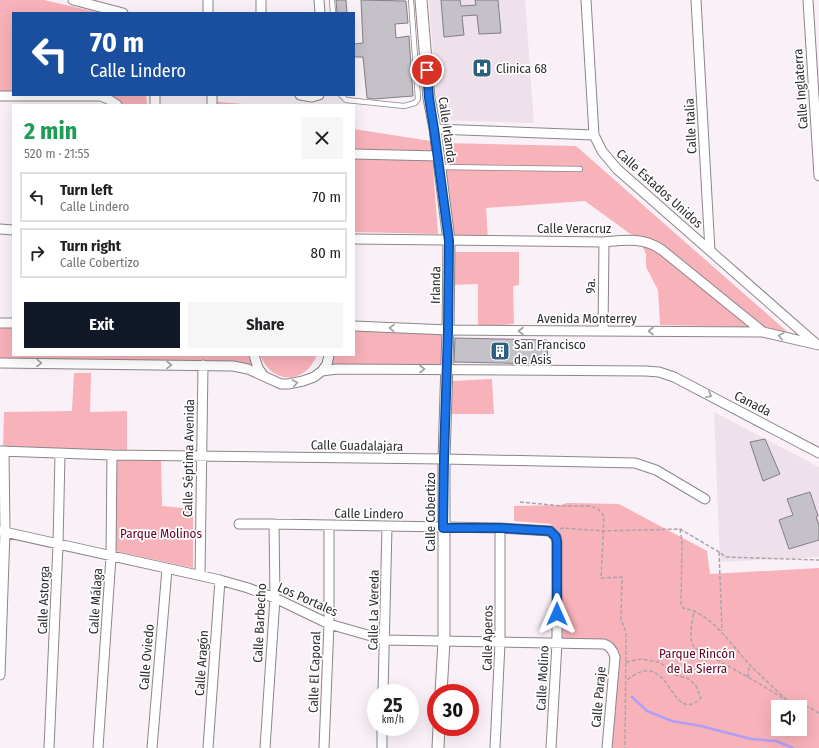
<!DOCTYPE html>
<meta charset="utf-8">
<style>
:root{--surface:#fff;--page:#f6f6f6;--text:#202124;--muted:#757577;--line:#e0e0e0;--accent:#111827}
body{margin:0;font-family:"Fira Sans Condensed",sans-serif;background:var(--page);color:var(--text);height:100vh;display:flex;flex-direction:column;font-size:15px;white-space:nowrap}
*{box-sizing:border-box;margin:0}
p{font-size:13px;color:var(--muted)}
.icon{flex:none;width:22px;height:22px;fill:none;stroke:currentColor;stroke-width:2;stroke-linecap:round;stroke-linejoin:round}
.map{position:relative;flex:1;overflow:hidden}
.sheet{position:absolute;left:12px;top:104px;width:343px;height:252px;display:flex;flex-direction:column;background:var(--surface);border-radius:0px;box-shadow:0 4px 16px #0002}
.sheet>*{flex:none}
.top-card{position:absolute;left:12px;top:12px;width:343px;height:84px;border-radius:0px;box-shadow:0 4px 16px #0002;background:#1a4fa0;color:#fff;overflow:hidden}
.tools{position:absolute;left:771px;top:700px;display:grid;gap:8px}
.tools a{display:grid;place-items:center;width:36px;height:36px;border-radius:0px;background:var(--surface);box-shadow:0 4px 16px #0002;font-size:20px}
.speed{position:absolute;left:367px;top:684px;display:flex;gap:8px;font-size:20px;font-weight:700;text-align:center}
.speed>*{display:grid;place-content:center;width:52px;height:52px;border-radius:50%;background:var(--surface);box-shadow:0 4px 16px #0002;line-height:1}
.speed small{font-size:10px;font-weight:400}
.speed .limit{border:6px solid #d22;background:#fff;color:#111}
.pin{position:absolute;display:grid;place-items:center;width:34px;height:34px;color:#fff;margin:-17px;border:2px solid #fff;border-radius:50%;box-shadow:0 1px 4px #0007}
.me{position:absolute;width:44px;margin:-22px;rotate:0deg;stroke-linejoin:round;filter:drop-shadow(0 0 3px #0008)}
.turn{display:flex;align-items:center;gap:14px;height:84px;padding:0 12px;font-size:18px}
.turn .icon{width:52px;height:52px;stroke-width:2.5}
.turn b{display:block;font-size:28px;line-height:34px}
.round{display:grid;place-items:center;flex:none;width:42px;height:42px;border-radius:0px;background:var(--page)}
.headline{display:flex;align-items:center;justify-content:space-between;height:68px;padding:0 12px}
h1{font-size:24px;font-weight:700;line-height:30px;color:#1e9e55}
.button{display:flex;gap:8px;margin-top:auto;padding:8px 12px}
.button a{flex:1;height:46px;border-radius:0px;background:var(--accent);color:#fff;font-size:16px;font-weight:700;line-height:46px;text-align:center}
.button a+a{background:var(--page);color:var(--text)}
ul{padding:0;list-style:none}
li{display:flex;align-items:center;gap:12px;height:50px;margin:0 8px 6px;padding:0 4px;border:2px solid var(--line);border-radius:0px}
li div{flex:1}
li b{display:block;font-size:15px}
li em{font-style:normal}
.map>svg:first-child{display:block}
</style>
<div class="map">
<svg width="819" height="748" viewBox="0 0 819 748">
<rect width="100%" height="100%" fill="#f9f1f7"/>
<path fill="#efe1ec" d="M429 0H525L534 123 438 120Z
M714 412 819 467V557L720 562Z"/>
<path fill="#f8b2b9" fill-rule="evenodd" d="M0 0H44L101 13H13V91H0Z
M110 95H146L147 105H122Z
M208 101 255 105H208Z
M354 129 431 141 438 234 354 232Z
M441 143 576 146 792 336 747 327 660 325 658 290 646 267V254L640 241 585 201 486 208 488 239 451 240Z
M452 252H519V285L513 286 514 324 478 327V284L453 285Z
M0 323H13V355H254L258 368 0 363Z
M354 330 446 333 444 366H329L333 355H354Z
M260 355H317C305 385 272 385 260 355Z
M74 373H91L90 412 127 411V450L3 448 4 412 72 411Z
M492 379 494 414H452L451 381Z
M115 459H161L162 506 193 509V568L115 551Z
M567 503 619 504 707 551 710 574 819 568V748H610L609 644 552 643 551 524 514 521V506L561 505ZM778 707H800V729H778Z"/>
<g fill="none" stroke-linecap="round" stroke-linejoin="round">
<path stroke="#b09ef7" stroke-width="2.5" d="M632 697 647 711 672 721 701 726 751 739 776 741 793 748"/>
</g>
<path fill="#c5c1c8" stroke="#827e84" d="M336 0H346L347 13H337Z
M361 0 406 1 408 23 395 24 396 38 409 36 413 96 374 99 367 98 363 57H354V44L363 43Z
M441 0H460L461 6 476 5 475 0H498L501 33 479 34 477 15 462 16 464 35 444 37Z
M455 338 547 340 548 364 454 362Z
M765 439 780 474 763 481 750 442Z
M810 492 818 516 816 517 819 525V540L789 549 779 520 793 515 787 499Z"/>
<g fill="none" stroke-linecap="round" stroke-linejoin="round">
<g stroke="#8c858a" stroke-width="6">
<path id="service" d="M332 0 333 13
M341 95 346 100 404 106 415 103 418 99 411 0
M440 167 580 169"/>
</g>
<g stroke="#8c858a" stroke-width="11">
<path id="minor" d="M73 0 123 13
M319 0 320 13
M586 0 594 135 602 151 617 169 815 343
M696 0 710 251
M808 0 819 176
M208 13V0
M261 13V0
M155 95V105
M212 95V105
M300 95 312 97 319 95
M0 96H101L108 99 117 105
M435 129 594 135
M354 154 438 156
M0 229 13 230
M354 239 604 242C625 240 644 237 662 250L763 332
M0 323H13
M354 326 448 330 763 332 819 345
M603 331 604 242
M254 355 258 368 263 375
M0 363 233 366 248 369 281 384H288L303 381 314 377 322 371 337 369 646 371 659 372 674 377 819 453
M322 371 327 364 329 355
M0 451 112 455 444 459 635 463 656 470 705 499
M239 524H274L500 528 550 531 556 537 557 542V643L551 748
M0 531 220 580 248 588 275 598 329 624 385 640 604 644C610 646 613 650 615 657L607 748
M200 575 203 365
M0 675 5 532 4 451
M383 693 387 527
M49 748 58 545 60 454
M98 748 111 557 112 455
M152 748 167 569
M208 748 220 580
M265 748 275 598 274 524
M324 748 329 624V525
M382 748V727
M495 748 500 643V528"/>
</g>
<g stroke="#8c858a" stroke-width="13">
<path id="tertiary" d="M421 0 429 98 435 129 449 241 448 330 444 459V641L441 693
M438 748 439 727"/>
</g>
<path stroke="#aba5aa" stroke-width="1.5" stroke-dasharray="4 2" stroke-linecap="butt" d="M520 502 562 506H590L598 509 604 516 601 578 622 577 621 619 626 632 625 748
M560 529 562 528 603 531 680 529 719 552 726 557 819 560
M680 529 682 541 681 605 683 608C712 613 731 645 750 665 762 677 775 689 788 701L748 677 695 648C687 640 693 621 694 610
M719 552 722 631
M626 662 641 659 659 662 665 666 672 674 689 679 696 686 701 698C669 728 672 644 627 680
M748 677 749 665
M788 701 806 706 819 713"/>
<use href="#service" stroke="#fff" stroke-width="4.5"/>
<use href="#minor" stroke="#fff" stroke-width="9"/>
<use href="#tertiary" stroke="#fff" stroke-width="11"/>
</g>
<defs><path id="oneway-chevron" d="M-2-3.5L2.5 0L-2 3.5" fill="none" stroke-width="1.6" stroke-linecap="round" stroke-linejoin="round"/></defs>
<g stroke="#a1a0a1">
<use href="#oneway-chevron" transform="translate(392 328) rotate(-178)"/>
<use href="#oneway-chevron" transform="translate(521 331) rotate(-180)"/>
<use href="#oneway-chevron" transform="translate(651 331) rotate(-180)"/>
<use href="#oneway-chevron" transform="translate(781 336) rotate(-167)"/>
<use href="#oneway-chevron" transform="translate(39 363) rotate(1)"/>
<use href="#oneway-chevron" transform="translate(169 365) rotate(1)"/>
<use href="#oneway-chevron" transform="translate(422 369)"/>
<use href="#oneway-chevron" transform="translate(295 383) rotate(-11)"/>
<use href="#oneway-chevron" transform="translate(709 395) rotate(27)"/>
</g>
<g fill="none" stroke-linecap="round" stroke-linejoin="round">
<g stroke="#114b97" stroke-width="10">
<path id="route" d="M427 70 429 98 434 129 449 241 448 330 444 458 443 528H500L550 531 556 537 557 542V614"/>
</g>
<use href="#route" stroke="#1a73e8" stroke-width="7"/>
</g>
<defs>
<g id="hospital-square" transform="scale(1)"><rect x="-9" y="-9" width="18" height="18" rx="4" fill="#2c627d" stroke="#fff"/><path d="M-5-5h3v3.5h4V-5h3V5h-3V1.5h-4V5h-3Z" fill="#fff"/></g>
<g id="building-square" transform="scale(1)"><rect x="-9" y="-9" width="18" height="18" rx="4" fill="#2c627d" stroke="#fff"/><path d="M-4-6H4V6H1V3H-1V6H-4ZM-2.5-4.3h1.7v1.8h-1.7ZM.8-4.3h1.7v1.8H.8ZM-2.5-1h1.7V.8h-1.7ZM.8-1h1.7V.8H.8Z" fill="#fff"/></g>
</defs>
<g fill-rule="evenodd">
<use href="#hospital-square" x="482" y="68"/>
<use href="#building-square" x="500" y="351"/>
</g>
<g text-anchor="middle" stroke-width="3.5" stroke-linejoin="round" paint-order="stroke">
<g font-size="13" fill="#2f2d2f" stroke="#fff" text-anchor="start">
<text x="496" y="73">Clinica 68</text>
<text x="514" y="349">San Francisco<tspan x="514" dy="15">de Asis</tspan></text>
</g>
<g font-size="13" fill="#2f2d2f" stroke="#fff">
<text transform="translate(800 89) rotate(-94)" y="5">Calle Inglaterra</text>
<text transform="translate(690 126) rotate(-93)" y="5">Calle Italia</text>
<text transform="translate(448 130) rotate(82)" y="5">Calle Irlanda</text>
<text transform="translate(660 188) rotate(42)" y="5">Calle Estados Unidos</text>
<text x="574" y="233">Calle Veracruz</text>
<text transform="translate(435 285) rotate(-89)" y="5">Irlanda</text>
<text transform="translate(590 286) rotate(-89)" y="5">9a.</text>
<text x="587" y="323">Avenida Monterrey</text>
<text transform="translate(753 403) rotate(27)" y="5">Canada</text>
<text transform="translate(357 445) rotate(1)" y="5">Calle Guadalajara</text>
<text transform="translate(188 458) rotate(-89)" y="5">Calle Séptima Avenida</text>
<text transform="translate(430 512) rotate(-90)" y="5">Calle Cobertizo</text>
<text transform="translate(369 513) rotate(1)" y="5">Calle Lindero</text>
<text transform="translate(308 599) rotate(24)" y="5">Los Portales</text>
<text transform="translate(43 600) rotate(-88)" y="5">Calle Astorga</text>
<text transform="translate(95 601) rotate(-86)" y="5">Calle Málaga</text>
<text transform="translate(373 610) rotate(-89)" y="5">Calle La Vereda</text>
<text transform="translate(259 623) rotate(-87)" y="5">Calle Barbecho</text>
<text transform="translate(487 638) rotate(-89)" y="5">Calle Aperos</text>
<text transform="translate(146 657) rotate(-85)" y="5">Calle Oviedo</text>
<text transform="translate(201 663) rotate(-86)" y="5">Calle Aragón</text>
<text transform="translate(314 672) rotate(-88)" y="5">Calle El Caporal</text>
<text transform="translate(542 678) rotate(-87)" y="5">Calle Molino</text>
<text transform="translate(598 697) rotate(-85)" y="5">Calle Paraje</text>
</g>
<g font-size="13" fill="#640422" stroke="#fff">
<text x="161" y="538">Parque Molinos</text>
<text x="697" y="658">Parque Rincón<tspan x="697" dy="15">de la Sierra</tspan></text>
</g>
</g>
</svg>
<div class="tools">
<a><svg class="icon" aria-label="sound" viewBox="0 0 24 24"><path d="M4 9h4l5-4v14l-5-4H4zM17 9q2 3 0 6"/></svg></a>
</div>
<div class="speed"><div>25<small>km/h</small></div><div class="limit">30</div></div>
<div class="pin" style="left:427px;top:70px;background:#d93025"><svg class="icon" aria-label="arrive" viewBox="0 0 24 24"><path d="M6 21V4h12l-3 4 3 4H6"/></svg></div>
<svg class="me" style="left:557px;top:614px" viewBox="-20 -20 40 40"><path d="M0-17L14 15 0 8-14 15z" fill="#1a73e8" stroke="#fff" stroke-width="4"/></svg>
<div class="top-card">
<div class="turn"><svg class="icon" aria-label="left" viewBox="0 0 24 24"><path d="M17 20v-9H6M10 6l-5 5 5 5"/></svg><div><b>70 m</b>Calle Lindero</div></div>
</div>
<section class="sheet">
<div class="headline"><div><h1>2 min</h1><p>520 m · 21:55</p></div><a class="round"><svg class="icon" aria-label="close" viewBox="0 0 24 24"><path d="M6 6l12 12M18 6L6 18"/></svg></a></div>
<ul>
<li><svg class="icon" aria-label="left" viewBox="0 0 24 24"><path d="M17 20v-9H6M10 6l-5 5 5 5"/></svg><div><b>Turn left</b><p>Calle Lindero</p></div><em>70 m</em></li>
<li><svg class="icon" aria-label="right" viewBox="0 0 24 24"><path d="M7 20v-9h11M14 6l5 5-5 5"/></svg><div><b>Turn right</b><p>Calle Cobertizo</p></div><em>80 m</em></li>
</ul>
<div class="button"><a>Exit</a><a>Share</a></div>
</section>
</div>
